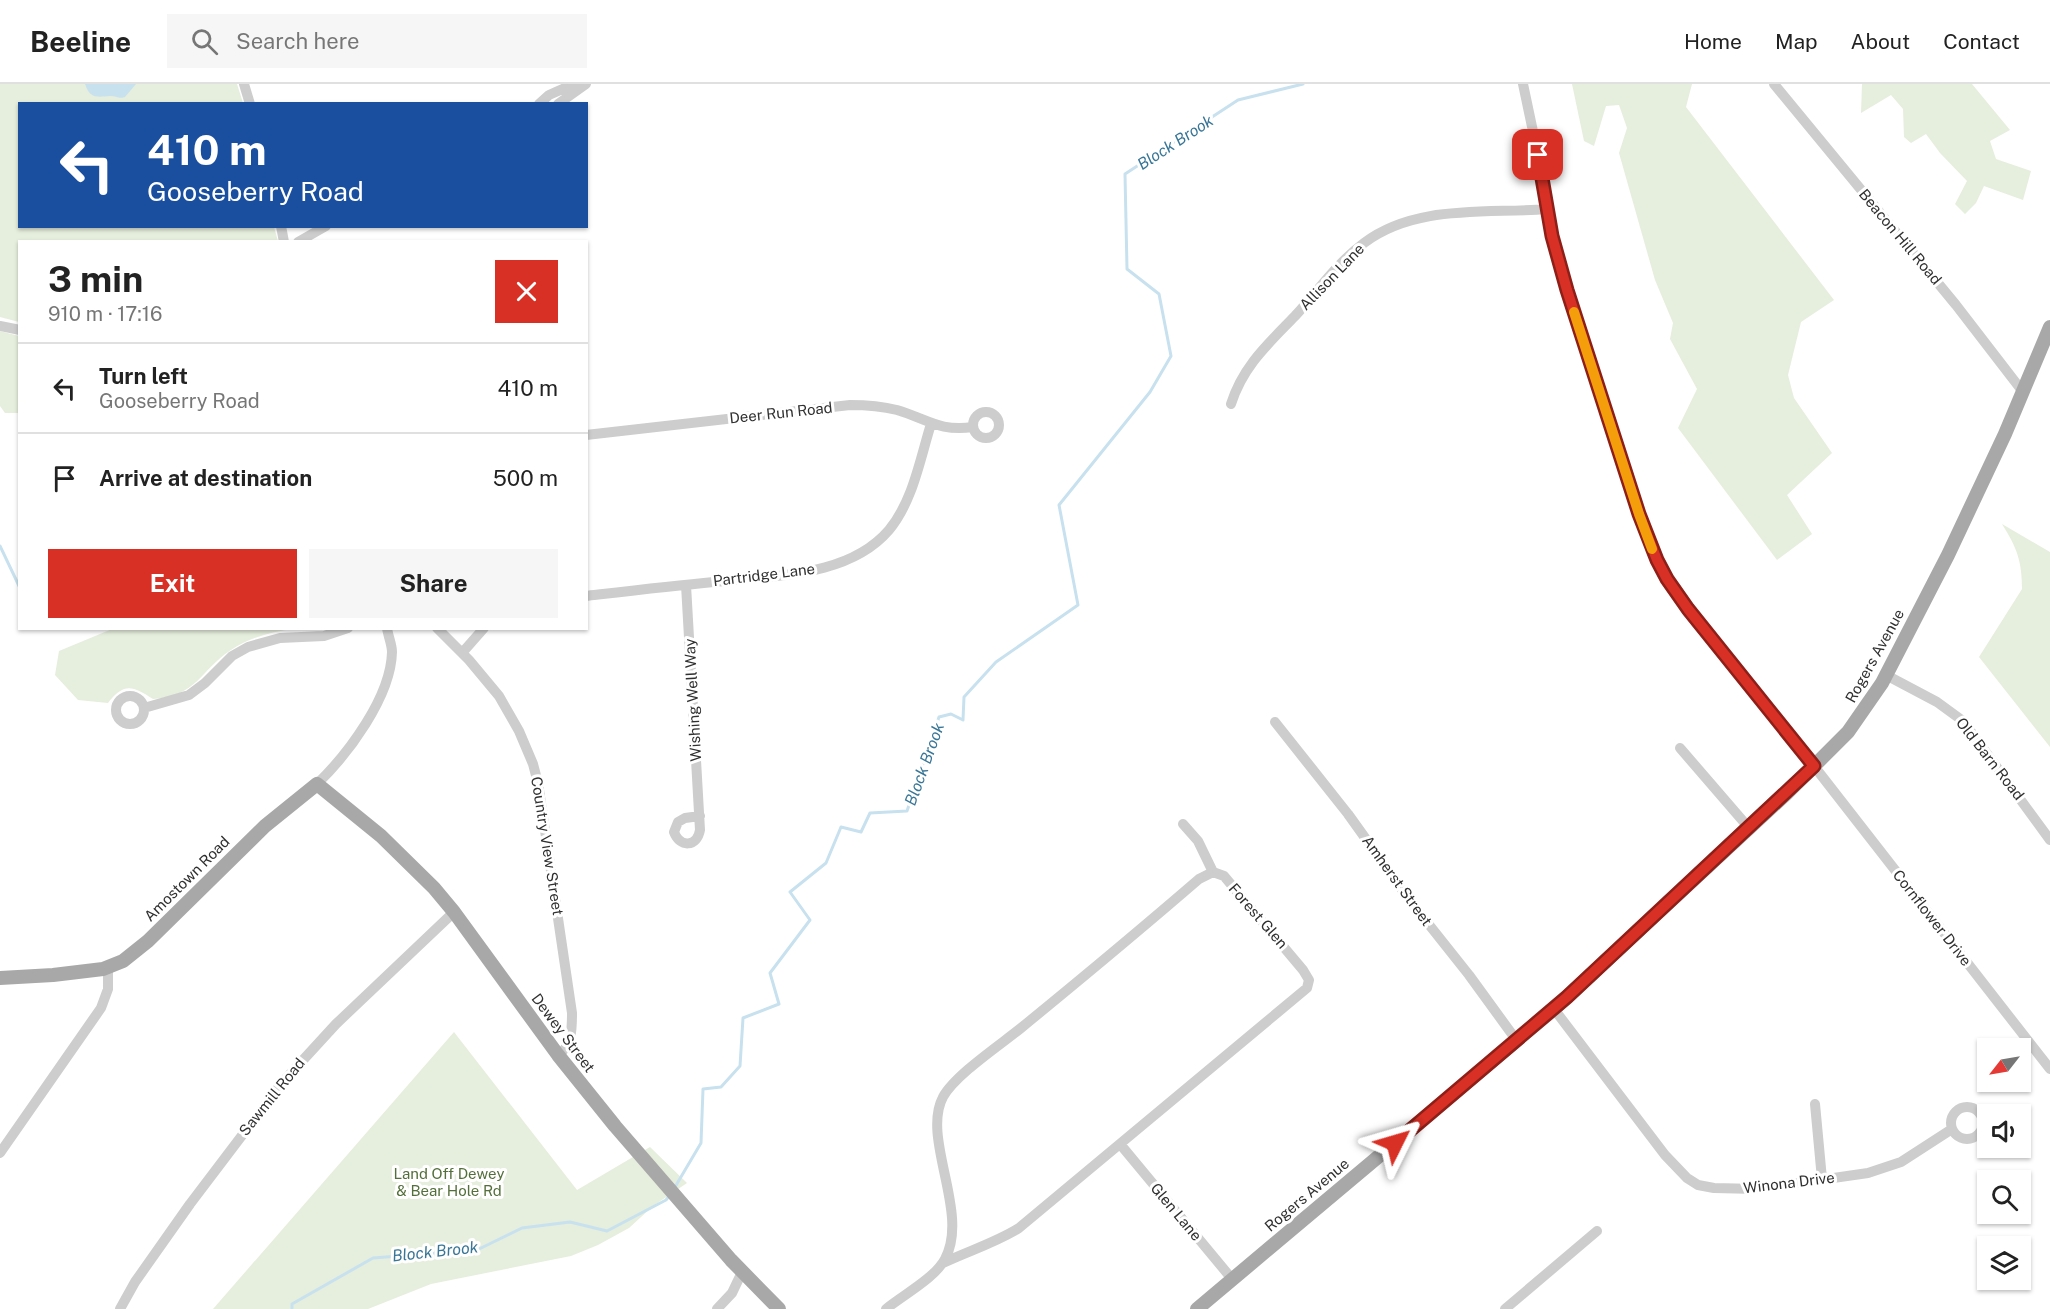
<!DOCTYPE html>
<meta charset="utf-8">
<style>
:root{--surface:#fff;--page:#f6f6f6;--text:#222;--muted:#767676;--line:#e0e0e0;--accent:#d93025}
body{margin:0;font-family:"Public Sans",sans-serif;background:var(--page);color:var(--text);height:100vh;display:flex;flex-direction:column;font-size:22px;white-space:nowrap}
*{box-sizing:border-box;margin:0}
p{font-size:20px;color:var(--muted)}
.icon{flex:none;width:33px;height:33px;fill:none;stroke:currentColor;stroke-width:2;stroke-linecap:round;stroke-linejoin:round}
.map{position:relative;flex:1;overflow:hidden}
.details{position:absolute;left:18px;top:156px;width:570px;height:390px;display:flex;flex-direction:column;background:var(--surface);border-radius:0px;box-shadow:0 2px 4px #0004}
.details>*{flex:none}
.top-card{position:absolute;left:18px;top:18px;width:570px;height:126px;border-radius:0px;box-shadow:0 2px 4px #0004;background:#1a4fa0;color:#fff;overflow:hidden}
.needle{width:39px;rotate:239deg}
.fabs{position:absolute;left:1977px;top:954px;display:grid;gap:12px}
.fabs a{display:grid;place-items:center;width:54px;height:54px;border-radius:0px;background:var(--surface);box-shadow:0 2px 4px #0004;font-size:30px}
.pin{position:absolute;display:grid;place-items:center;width:51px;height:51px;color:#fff;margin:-26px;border-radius:12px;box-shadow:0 3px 9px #0006}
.me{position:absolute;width:66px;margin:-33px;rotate:50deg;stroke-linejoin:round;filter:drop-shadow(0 0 4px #0008)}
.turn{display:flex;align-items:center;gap:21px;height:126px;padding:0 30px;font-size:27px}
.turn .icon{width:78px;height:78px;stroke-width:2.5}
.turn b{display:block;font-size:42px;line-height:51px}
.round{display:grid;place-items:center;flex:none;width:63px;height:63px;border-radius:0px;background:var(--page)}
.summary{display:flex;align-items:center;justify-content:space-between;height:102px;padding:0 30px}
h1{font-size:36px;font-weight:700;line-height:45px}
.action{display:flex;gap:12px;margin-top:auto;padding:12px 30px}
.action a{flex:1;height:69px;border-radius:0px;background:var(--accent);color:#fff;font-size:24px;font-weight:700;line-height:69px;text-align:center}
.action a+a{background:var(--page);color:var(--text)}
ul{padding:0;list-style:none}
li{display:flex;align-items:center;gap:18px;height:90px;padding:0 30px;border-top:2px solid var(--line)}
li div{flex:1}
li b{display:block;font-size:22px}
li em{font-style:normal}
header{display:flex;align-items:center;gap:36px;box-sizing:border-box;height:84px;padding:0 30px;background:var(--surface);border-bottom:2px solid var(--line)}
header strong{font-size:28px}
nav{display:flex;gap:33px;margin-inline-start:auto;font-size:21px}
.search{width:420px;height:54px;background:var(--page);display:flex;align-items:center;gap:15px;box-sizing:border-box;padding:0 21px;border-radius:0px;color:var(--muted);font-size:22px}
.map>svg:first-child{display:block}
</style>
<header>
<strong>Beeline</strong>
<div class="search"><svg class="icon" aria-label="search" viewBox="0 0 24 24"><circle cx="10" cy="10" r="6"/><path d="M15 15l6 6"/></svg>Search here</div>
<nav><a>Home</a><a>Map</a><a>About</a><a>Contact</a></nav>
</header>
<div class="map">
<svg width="2050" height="1225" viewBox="0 0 2050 1225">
<rect width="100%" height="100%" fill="#fff"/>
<path fill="#e6eedd" d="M0 0H237L243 19 20 20V142L274 143 278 157 20 158 19 238 0 233Z
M1572 0H1692L1686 23 1834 216 1801 238 1788 291 1794 314 1832 369 1787 411 1812 450 1777 476 1678 344 1697 305 1670 255 1673 239 1655 196 1619 69 1627 44 1619 21 1606 22 1594 62 1584 57Z
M1862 0H1972L2010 46 1990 57 1996 75 2031 87 2023 116 1984 102 1976 119 1965 130 1955 120 1967 97 1940 69 1926 50 1911 59 1904 53 1903 25 1891 11 1861 29Z
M0 247 19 252V329H5L0 322Z
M2002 440 2050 468V663L1979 573 2022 505C2022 477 2017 464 2002 440Z
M112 545H294C273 547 249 554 231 566 200 586 198 612 153 615 133 602 124 598 108 619L78 616 55 591 59 567Z
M454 948 577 1106 650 1063 687 1099 653 1122 629 1144 598 1161 571 1172 431 1200 368 1225H213Z"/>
<path fill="#c8e1ee" d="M85 0H136L125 13C119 15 116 12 110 12 97 13 90 15 85 0Z"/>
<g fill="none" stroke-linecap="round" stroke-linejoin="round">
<path stroke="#c8e1ee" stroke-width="3" d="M0 462 20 504
M675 1103 701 1059 703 1005 721 1003 740 982 743 934 779 920 770 889 810 836 790 808 826 779 841 743 861 748 870 729 907 727 939 633 951 630 963 636 964 613 996 578 1078 521 1059 421 1150 308 1171 272 1159 210 1127 185 1125 90 1238 16 1303 0
M292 1225V1220L373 1174 477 1166 522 1144 570 1138 607 1147 666 1116 670 1111"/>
<path stroke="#cdcdcd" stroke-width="10" d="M244 0 250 20
M1523 0 1538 71 1547 125 1560 179 1639 430 1662 486 1679 513 1707 550 1814 682 2050 985
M1774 0 1956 221 2023 308
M539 20 549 11 574 0
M558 20 586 0
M281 142 284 158
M298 158 326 142
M0 242 20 246
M1231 320C1243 282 1268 260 1295 232 1318 207 1337 179 1364 159 1416 120 1486 130 1547 125
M973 341a13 13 0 1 1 26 0a13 13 0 1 1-26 0Z
M586 351 850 321C866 321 881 322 897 326 927 335 940 348 973 343
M686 501 700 746C697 763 680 764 674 748L678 738 685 734 700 732
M586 512C629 507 671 502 714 498 772 491 848 494 889 446 913 417 920 375 931 340
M437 544 469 576 499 612 519 647 533 680 538 699 572 929C572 945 572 962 558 971
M462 569 484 544
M1886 591 1937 618 1963 637 2050 756
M116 626a14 14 0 1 1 28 0a14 14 0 1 1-28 0Z
M144 624 189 611 205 599 232 572 248 563 280 554 324 552 348 544
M1275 638 1348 730 1411 818 1469 891 1517 957
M1680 664 1749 744
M317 700C348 670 391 613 392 568 392 560 388 552 387 544
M1183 740 1198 757 1213 788
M1554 925 1665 1071 1687 1094 1698 1101 1714 1104 1757 1105 1868 1089 1901 1078 1952 1045
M1815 1020 1822 1095
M1951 1039a16 16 0 1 1 32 0a16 16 0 1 1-32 0Z
M1120 1060 1232 1195
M0 1069 101 924 108 905V884
M120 1225 135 1198 190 1120 281 1000 336 940 454 828
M717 1225 732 1209 742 1188
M886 1225C903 1211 935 1194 945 1175 970 1129 921 1054 943 1013 955 991 1000 961 1021 944 1081 895 1141 845 1199 795L1213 788 1224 792 1303 886 1309 896 1307 904 1019 1144C995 1159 968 1167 943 1179
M1505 1225 1597 1147"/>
<path stroke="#a8a8a8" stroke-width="14" d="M0 894 53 891 103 885 123 877 148 857 265 742 317 700 381 752 434 804 454 828 558 971 615 1042 731 1176 779 1225
M1197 1225 1554 925 1787 709 1848 648 1882 599 1948 471 2005 350 2050 243"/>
</g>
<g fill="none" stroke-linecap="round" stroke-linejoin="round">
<g stroke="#8d1f18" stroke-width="15">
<path id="route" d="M1395 1059 1567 913 1814 682 1688 525 1667 495 1657 476 1639 430 1567 206 1552 152 1538 71"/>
</g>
<use href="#route" stroke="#d93025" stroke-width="10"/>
<path stroke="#f59e0b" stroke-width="10" d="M1574 228 1639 430 1652 465"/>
</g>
<g text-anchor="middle" stroke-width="6" stroke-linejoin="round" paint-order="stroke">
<g font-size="15" fill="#303030" stroke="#fff">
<text transform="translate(1900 153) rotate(50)" y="5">Beacon Hill Road</text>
<text transform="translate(1332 193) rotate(-46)" y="5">Allison Lane</text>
<text transform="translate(781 329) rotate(-6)" y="5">Deer Run Road</text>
<text transform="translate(764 491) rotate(-7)" y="5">Partridge Lane</text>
<text transform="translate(1875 572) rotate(-61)" y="5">Rogers Avenue</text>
<text transform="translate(693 616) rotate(-93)" y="5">Wishing Well Way</text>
<text transform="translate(1990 675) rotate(52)" y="5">Old Barn Road</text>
<text transform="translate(547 762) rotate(81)" y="5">Country View Street</text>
<text transform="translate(187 795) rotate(-45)" y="5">Amostown Road</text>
<text transform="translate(1397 797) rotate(54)" y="5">Amherst Street</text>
<text transform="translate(1258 832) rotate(49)" y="5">Forest Glen</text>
<text transform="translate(1932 834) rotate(52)" y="5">Cornflower Drive</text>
<text transform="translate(563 949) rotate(53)" y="5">Dewey Street</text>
<text transform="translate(272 1013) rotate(-51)" y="5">Sawmill Road</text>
<text transform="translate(1789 1099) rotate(-7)" y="5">Winona Drive</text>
<text transform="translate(1307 1111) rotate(-40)" y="5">Rogers Avenue</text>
<text transform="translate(1176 1128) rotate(50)" y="5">Glen Lane</text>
</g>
<g font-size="15" fill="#546f3a" stroke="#fff">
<text x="449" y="1095">Land Off Dewey<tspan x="449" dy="17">&amp; Bear Hole Rd</tspan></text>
</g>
<g font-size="16" font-style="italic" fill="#387697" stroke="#fff">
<text transform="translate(1175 58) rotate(-33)" y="6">Block Brook</text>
<text transform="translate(924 680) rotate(-70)" y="6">Block Brook</text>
<text transform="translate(435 1167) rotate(-6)" y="6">Block Brook</text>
</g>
</g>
</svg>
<div class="fabs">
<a><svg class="needle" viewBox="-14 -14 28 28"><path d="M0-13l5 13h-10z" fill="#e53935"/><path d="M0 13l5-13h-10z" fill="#767676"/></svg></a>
<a><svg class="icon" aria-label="sound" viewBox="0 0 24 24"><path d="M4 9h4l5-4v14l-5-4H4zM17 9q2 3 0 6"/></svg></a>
<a><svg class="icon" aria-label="search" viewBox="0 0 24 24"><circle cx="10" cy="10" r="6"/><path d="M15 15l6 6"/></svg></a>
<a><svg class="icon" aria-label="layers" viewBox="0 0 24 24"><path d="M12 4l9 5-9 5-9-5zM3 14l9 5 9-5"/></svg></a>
</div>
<div class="pin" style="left:1538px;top:71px;background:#d93025"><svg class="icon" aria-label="arrive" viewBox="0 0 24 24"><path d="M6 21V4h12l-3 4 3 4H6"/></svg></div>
<svg class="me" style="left:1395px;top:1059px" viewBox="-20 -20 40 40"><path d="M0-17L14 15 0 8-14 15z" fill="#d93025" stroke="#fff" stroke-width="4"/></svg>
<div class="top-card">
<div class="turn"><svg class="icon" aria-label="left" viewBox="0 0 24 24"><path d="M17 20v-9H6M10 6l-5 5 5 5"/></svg><div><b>410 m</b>Gooseberry Road</div></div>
</div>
<section class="details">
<div class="summary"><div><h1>3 min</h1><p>910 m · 17:16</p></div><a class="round" style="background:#d93025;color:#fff"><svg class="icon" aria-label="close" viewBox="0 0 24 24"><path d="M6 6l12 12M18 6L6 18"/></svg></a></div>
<ul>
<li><svg class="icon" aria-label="left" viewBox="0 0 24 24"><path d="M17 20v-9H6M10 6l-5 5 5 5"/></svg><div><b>Turn left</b><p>Gooseberry Road</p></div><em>410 m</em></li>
<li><svg class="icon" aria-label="arrive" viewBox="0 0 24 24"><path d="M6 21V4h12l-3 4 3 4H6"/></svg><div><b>Arrive at destination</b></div><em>500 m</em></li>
</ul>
<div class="action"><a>Exit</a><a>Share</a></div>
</section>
</div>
